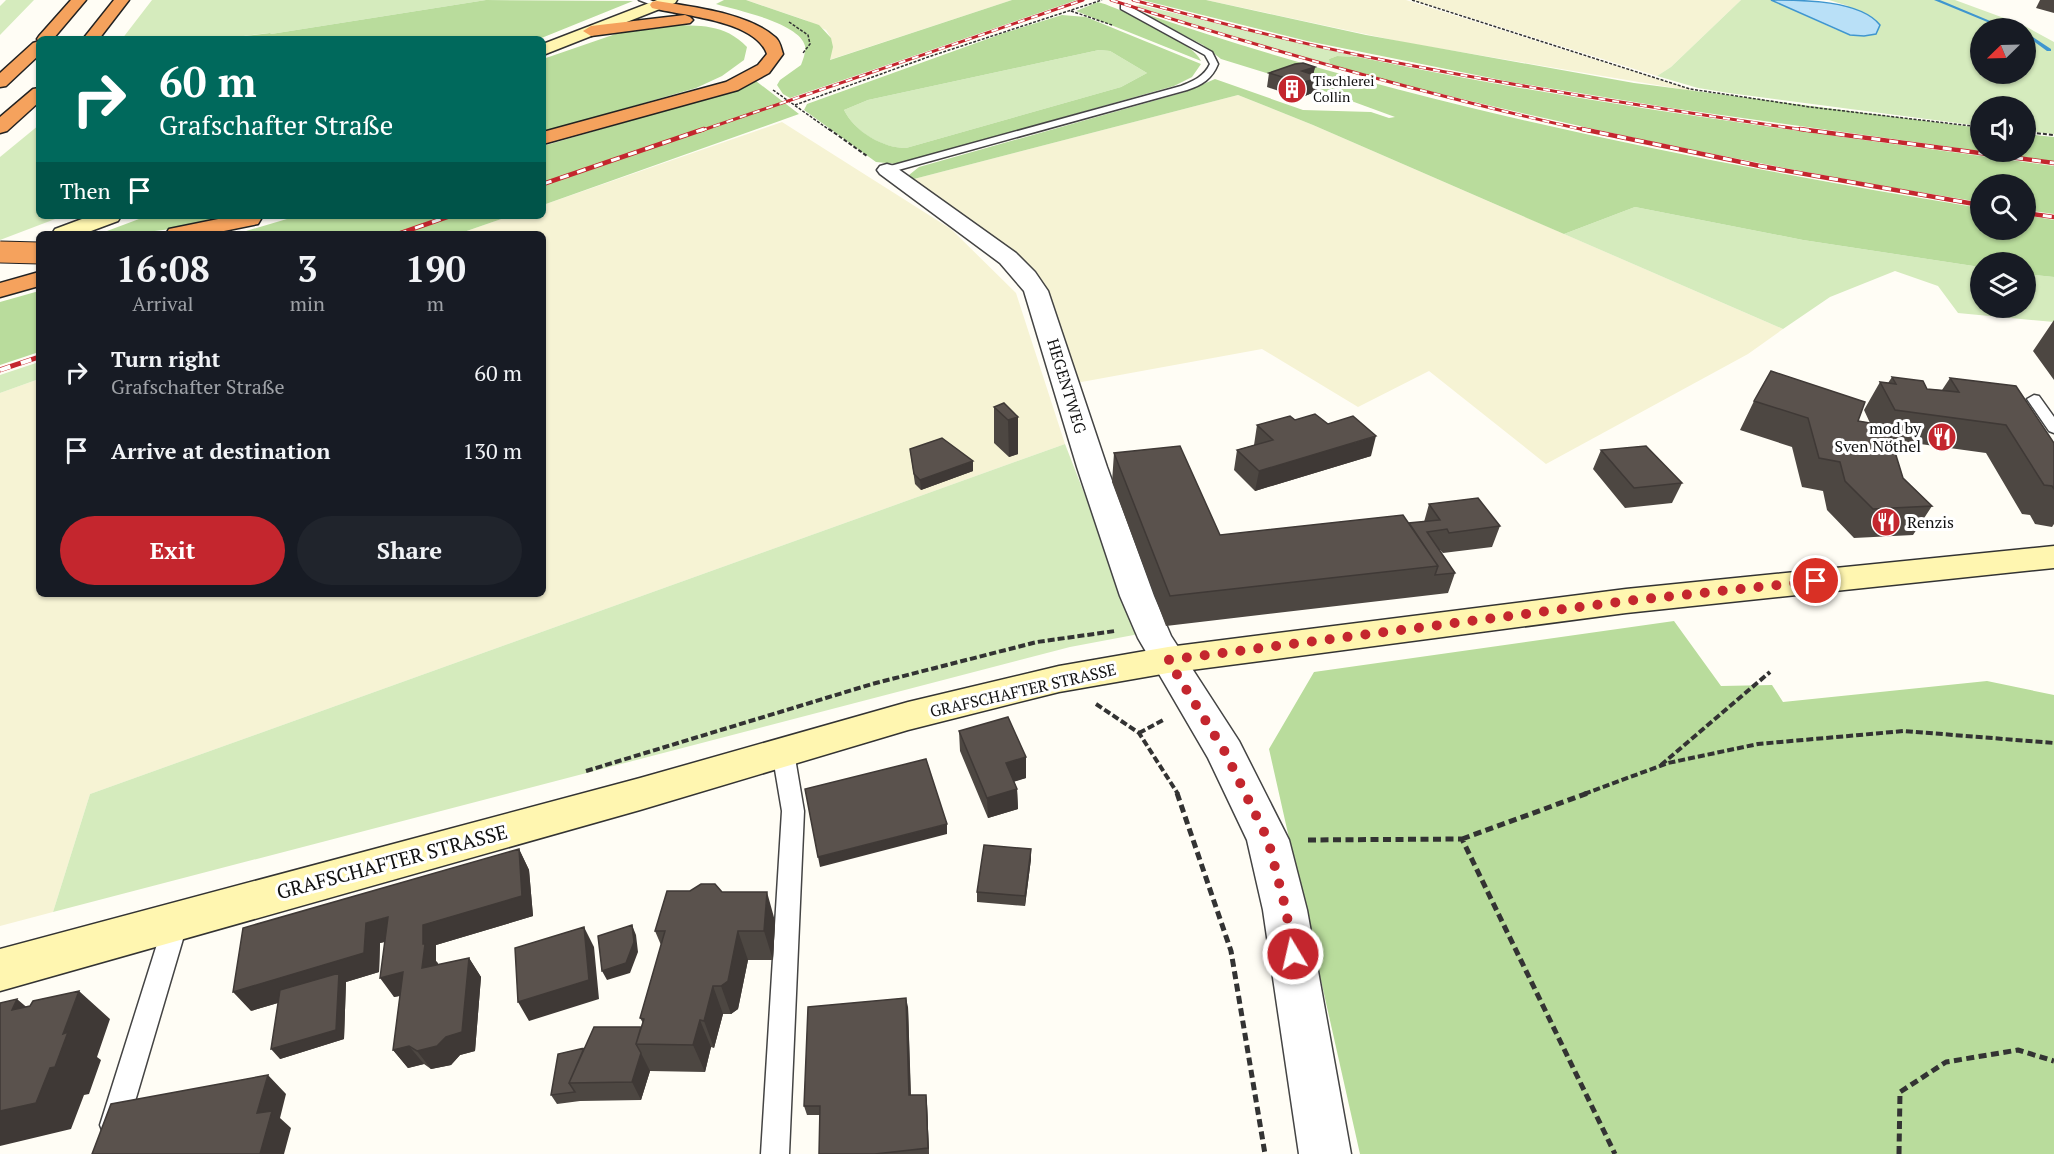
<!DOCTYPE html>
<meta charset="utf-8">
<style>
:root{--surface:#171b24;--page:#20242c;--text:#f1f3f6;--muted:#9ea1a6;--accent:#c4262e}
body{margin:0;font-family:"PT Serif",serif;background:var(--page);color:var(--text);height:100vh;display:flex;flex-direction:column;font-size:22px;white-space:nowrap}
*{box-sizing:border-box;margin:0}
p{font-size:20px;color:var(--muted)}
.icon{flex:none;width:33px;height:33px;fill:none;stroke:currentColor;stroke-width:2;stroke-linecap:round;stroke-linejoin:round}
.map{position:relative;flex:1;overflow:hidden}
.drawer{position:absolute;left:36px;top:231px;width:510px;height:366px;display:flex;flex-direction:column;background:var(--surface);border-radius:9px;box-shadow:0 2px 4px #0004}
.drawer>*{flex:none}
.banner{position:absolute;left:36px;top:36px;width:510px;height:183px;border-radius:9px;box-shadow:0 2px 4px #0004;background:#00695c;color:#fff;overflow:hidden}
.needle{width:39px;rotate:247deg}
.fabs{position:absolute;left:1970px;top:18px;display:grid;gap:12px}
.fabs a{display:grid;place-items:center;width:66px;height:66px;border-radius:50%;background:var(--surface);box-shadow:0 2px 4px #0004;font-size:30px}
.pin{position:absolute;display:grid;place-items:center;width:51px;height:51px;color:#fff;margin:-26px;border:3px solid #fff;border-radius:50%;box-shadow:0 2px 6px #0007}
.me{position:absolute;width:66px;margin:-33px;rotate:351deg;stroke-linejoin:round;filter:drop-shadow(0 0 4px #0008)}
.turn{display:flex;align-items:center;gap:21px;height:126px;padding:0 24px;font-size:27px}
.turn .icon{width:78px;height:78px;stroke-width:2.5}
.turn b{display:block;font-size:42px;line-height:51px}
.then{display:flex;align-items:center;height:57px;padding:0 24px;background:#0003;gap:12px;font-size:22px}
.eta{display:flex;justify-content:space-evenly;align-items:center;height:102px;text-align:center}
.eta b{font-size:36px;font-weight:700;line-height:42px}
.button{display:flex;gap:12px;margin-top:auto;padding:12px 24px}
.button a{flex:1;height:69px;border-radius:36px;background:var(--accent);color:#fff;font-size:24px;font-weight:700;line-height:69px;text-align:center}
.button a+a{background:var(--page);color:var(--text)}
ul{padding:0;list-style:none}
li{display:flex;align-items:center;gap:18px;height:78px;padding:0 24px}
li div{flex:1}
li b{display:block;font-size:22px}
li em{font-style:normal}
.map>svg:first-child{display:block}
</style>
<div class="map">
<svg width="2054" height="1154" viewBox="0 0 2054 1154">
<rect width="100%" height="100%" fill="#fffdf5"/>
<path fill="#f6f3d4" d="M746 0H1012L829 60 831 38 826 30 805 20Z
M1206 0H1406L1698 92 1407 43Z
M1414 0H1741L1671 67 1657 76Z
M1238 95 1313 125 1783 329 1748 354 1546 464 1429 371 1358 407 1262 349 1076 383 1053 309 910 180Z
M782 122 951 229 1016 293 1065 444 90 794 53 912 0 926V393L39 379V594H543V234H458L510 216H543V205Z"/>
<path fill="#d5ebbd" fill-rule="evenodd" d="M6 0H34L0 35V6Z
M152 0H486L271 34 269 33 219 39H122Z
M1741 0H1771L1837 30 1848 6 1829 0H1955L2023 25 2054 42V134L2025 131V106H1980V126L1729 93 1698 88 1657 76 1671 67ZM1980 28H2025V74H1980Z
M1140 5 1358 57 1337 56 1329 59 1330 66 1135 6Z
M1099 50 1110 51 1147 73 1121 87 906 148C882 148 855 132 844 110L868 100Z
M39 125V216H63L0 240V157Z
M1635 207 1803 240 1980 267V308H2025V274L2054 277V322L1958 313 1938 286 1895 271 1830 297 1783 329 1564 234Z
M39 362V379L0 393V375Z
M1065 444 1139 634 1070 647 53 912 90 794Z"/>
<path fill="#b9dc9c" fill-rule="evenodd" d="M486 0 633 1 539 39H219L270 33 271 34Z
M724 0H746L819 25 831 38 833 47 830 60 1012 0H1077L790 98 783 94 777 85 780 80 801 65C803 60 806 52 805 46 800 23 736 10 716 4Z
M1142 0H1206L1366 35 1634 83 1980 128V151L1671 108 1511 82 1307 41Z
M1098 2C1120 8 1193 41 1201 61L1076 11Z
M1137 11C1410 105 1696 161 1980 208V230H2025V215L2054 220V277L2025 274V262H1980V267L1803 240 1635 207 1564 234 1313 125 1238 95 910 180 909 175 919 167 1185 92 1215 79 1303 110 1371 112 1389 118 1395 117 1305 84 1296 76 1286 79 1221 59 1203 45Z
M1062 15 1086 17 1201 64 1192 77 1174 86 897 164 876 162 804 110 807 104 1004 33ZM1099 50 1110 51 1147 73 1121 87 906 148C883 148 855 132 844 110L868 100Z
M668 25C700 26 724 23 747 47L744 60 722 76 696 88 543 132V59L633 28Z
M1337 56 1358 57C1588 105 1821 134 2054 166V214L2025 210V184H1980V202C1761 167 1545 122 1330 66L1329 59Z
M756 81 799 114 543 205V146L740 89Z
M2025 134 2054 137V161L1985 152H2025Z
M147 216H233C188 228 147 234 99 234Z
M297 216H510L458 234H236Z
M39 291V352L0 365V302Z
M1674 621 1721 686 1772 685 1783 702 1987 681 2054 695V1154H1360L1269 749 1314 672Z"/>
<path fill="#b9e0f7" stroke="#3f96cf" stroke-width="1.5" d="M1771 0C1803 0 1860 0 1880 25L1876 34 1864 36 1850 35Z"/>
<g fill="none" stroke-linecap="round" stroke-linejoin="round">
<path fill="#3f96cf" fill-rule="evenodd" d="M1934 0H1940L2007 28H2002Z
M2025 32 2051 49V51H2047L2025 35Z"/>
<g stroke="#444" stroke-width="3">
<path id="service" d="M639 0H650L661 5 657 7Z
M1121 5H1127L1212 52 1218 64C1212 79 1202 85 1187 90L891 172H883V168L1181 86C1193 81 1204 77 1210 64L1205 55 1121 9Z
M2034 395 2039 396 2054 417V433L2049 431 2027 399Z
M783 744 790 746 794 752 804 811 789 1154H761L782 811 772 752 776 746Z
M176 911 185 914 188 922 128 1125 124 1135 114 1139 104 1135 100 1125 164 922 167 914Z"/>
</g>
<g stroke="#444" stroke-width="3">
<path id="minor" d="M887 164 894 166 1016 253 1035 272 1048 291 1107 467 1154 596 1171 636 1239 741 1289 840 1307 910 1351 1154H1299L1263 910 1247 840 1208 758 1138 638 1120 596 1077 467 1024 291 1000 263 880 174 877 170 880 166Z"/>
</g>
<g stroke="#333" stroke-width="3">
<path id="secondary" d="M657 0H677L675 3 543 55V44Z
M90 216H121L118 221 83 234H52L55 229Z
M2054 546V568L1626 613 1168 673 1059 692 908 730 640 810 0 991V949L640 778 908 702 1059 666 1168 647 1626 589Z"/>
</g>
<g stroke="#222" stroke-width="3">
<path id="motorway" d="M71 0H86L53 39H39V55L6 86 0 87V73L33 43 39 41 37 39 39 36Z
M114 0H129L99 39H83Z
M657 1C692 7 748 13 775 37 780 41 781 48 783 54L769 73 738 90 543 144V132L726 82 758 65 767 54C755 20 683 16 652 8L650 5 652 2Z
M685 15 690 17 693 20 690 23 591 36 583 31 591 26Z
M39 88V102L7 131 0 133V117L33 89Z
M233 216H259L261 219 258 224 209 234H166L169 229Z
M39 272V286L0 297V283Z"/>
</g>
<path stroke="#333" stroke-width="1.5" stroke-dasharray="3 1.5" stroke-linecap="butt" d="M1412 0 1690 89 1810 107 1980 127
M1071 11 1112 25
M789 22 808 35 810 44 803 53
M773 90 831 131
M795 105 928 57 1102 0"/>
<path stroke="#333" stroke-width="2" stroke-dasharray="4 2" stroke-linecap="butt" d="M829 129 867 156
M2025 132 2054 135"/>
<path stroke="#333" stroke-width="4" stroke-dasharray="7 3" stroke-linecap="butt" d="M1096 704 1139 733 1178 794
M1139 733 1165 719
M1661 765 1770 672
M586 771 872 684 1037 642 1115 631
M1584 794 1668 763 1758 744 1904 731 2054 743"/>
<path stroke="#333" stroke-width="5" stroke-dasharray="8 4.5" stroke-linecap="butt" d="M1177 793 1231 951 1265 1154
M1462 839 1588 793
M1308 840 1462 839 1615 1154
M1899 1154 1900 1092 1946 1062 2018 1050 2054 1061"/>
<use href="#service" fill="#fff" fill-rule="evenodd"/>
<use href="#minor" fill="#fff" fill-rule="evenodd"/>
<use href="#secondary" fill="#fff6b0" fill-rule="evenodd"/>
<use href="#motorway" fill="#f5a25d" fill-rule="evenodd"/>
<g stroke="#c4262e" stroke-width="3">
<path id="rail-far2" d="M1111 0C1269 50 1427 95 1589 131
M1133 0C1209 20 1285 40 1363 56 1511 86 1661 109 1811 131
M700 131 1083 0"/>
</g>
<g stroke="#c4262e" stroke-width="4.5">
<path id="rail-far1" d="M1582 129 1760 166 1980 205
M1800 129 2054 163
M543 184 704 129
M2025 213 2054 217
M398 234 450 216"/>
</g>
<g stroke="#c4262e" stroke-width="5">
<path id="rail" d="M0 370 39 357"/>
</g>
<use href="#rail-far2" stroke="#fff" stroke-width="2" stroke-dasharray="7" stroke-linecap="butt"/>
<use href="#rail-far1" stroke="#fff" stroke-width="3" stroke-dasharray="9" stroke-linecap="butt"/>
<use href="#rail" stroke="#fff" stroke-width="4" stroke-dasharray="11" stroke-linecap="butt"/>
<g stroke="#222" stroke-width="23" stroke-linecap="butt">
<path id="motorway-bridge" d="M0 252 39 253"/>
</g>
<use href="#motorway-bridge" stroke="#f5a25d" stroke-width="21"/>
</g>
<path fill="#4d4742" d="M2040 0H2054V13L2036 8Z
M1315 67 1313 75 1320 77 1317 91 1300 98 1267 87 1269 73Z
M2054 320V380L2033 351Z
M1892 377 1927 389 1942 390 1950 378 2054 443V524L2052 527 2035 524 2030 515 2022 514 1986 453 1891 440 1903 478 1932 506 1913 535 1854 538 1827 510 1823 491 1802 487 1792 447 1740 430 1754 401 1870 423 1864 410 1880 382 1888 383Z
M994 407 1018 417V454L1009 457 994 443Z
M1295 420 1328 424 1371 456 1255 491 1234 470 1237 450 1254 445 1257 425Z
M910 449 973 471 921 490 915 484Z
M1601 450 1682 483 1672 503 1625 508 1593 469Z
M1114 453 1220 535 1424 522 1429 504 1500 526 1492 547 1443 553 1440 550H1439L1455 573 1448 593 1166 626 1112 482Z
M959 731 1026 778 1014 781 1017 789 1018 809 988 818 960 751Z
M519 849 529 870 533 916 436 945V961L438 965 469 958 481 977 475 1051 460 1055 451 1065 431 1069 424 1064 408 1068 393 1050 400 996 394 997 385 942 380 943 379 972 346 982 344 1039 280 1059 278 1003 251 1011Z
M1031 859 1025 906 977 902V892Z
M722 892 775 921 773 960H748L738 1009 731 1014H723L714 1048 711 1047 705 1072 650 1071 641 1100 580 1101 557 1104 551 1095 584 1048 641 1027 643 1023 640 1018 661 945 655 931Z
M908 1007 911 1095H926L927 1104 929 1154H819L820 1115H807L804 1106Z"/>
<path fill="#3f3936" d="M1315 67 1312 79 1320 77 1317 91 1300 98 1302 83V71Z
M1018 417V454L1009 457 1008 420Z
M1376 436 1371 456 1255 491 1259 471Z
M973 461V471L921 490 920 480Z
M1026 757V778L1007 784 1006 763Z
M1017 789 1018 809 988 818 987 798Z
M947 824V834L820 867 818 857Z
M519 849 529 870 533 916 436 945V961L438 963 436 988 422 968 423 925Z
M1031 849V859L1025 906V896Z
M767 892 775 921 773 960 764 931Z
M388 917 402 937 380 943 379 972 346 982 344 1039 280 1059 271 1049 338 985 251 1011 233 992 366 923Z
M632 925 636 935 638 952 630 973 607 980 602 971Z
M584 927 594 947 599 999 529 1021 518 1002Z
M738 931 748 960 738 1009 731 1014 721 986Z
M469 958 481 977 475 1051 460 1055 451 1065 431 1069 417 1051Z
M403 972 417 992 394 997 380 978Z
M713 986 723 1014 714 1048 704 1021Z
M79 991 110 1019 97 1057 101 1060 89 1094 84 1095 71 1129 0 1146V1111L50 1068Z
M906 998 908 1007 911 1105 909 1095Z
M17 999 50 1027 12 1010Z
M700 1020 711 1047 705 1072 693 1045Z
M409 1046 424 1064 408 1068 393 1050Z
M641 1053 650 1071 641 1100 632 1082Z
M268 1075 286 1094 280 1118 291 1128 284 1154H260L257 1113Z
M926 1095 927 1104 929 1154 928 1148Z"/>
<path fill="#5a524d" stroke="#3f3936" stroke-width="1.5" d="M1303 63 1315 67 1302 71 1320 77 1302 83 1269 73 1295 64Z
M1771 371 1865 402 1858 421 1887 426 1903 478 1932 506 1873 509 1845 481 1840 462 1819 458 1808 418 1754 401Z
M1892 377 1923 381 1927 389 1959 392 1950 378 2016 386 2054 443V489L2052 486 2044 485 2006 425 1895 410 1880 382 1896 384Z
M1004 403 1018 417 1008 420 994 407Z
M1315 414 1328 424 1353 416 1376 436 1259 471 1237 450 1273 440 1257 425 1290 416 1295 420Z
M942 438 973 461 920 480 914 474 910 449Z
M1180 446 1220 535 1403 515 1438 566 1170 596 1114 453Z
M1646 446 1682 483 1634 488 1601 450Z
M1478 498 1500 526 1449 533 1447 529 1427 532 1455 573 1435 575 1438 566 1409 523 1440 520 1429 504Z
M1008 717 1026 757 1006 763 1017 789 987 798 959 731Z
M926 759 947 824 818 857 805 789Z
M984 845 1031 849 1025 896 977 892Z
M519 849 522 896 423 925V944H425L422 968 469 958 462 1032 446 1037 437 1046 417 1051 409 1046 393 1050 403 972 380 978 388 917 366 923 364 953 233 992 243 928Z
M701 884H715L722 892H767L764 931H738L728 981 721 986H713L704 1021 700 1020 693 1045 636 1044 644 1019 640 1018 665 931H655L667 891H690Z
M632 925 634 942 626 963 602 971 598 936Z
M584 927 589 980 518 1002 515 948Z
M339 973 336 1030 271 1049 280 990Z
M79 991 63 1034 68 1032 55 1067 50 1068 36 1103 0 1111V1003L17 999 12 1010 30 1006 33 1001Z
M906 998 909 1095H926L928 1148 875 1154H819L820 1106H804L808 1007Z
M594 1027H641L636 1044 641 1053 632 1082 569 1083Z
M584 1048 569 1083 575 1092 551 1095 558 1054Z
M268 1075 257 1113 272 1111 260 1154H92L111 1104Z"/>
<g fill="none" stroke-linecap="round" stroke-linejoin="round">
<path stroke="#c4262e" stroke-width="10" stroke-dasharray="0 18" d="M1293 954 1286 910 1268 840 1225 752 1168 660 1626 601 1816 581"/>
</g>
<defs>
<g id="building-disc" transform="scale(1.5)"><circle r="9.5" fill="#c4262e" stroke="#fff"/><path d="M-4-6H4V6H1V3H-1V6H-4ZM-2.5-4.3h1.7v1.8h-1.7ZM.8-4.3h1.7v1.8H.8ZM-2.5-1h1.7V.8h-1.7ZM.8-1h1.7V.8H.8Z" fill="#fff"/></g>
<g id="restaurant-disc" transform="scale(1.5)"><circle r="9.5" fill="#c4262e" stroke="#fff"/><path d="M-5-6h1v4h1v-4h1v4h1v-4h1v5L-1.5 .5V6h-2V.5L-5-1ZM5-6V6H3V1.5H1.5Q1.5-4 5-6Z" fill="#fff"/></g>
</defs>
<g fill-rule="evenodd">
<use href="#building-disc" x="1292" y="89"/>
<use href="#restaurant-disc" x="1942" y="437"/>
<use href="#restaurant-disc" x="1886" y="522"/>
</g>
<g text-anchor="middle" stroke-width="6" stroke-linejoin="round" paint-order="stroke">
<g font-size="14" fill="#111" stroke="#fff" text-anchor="start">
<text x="1313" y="86">Tischlerei<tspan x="1313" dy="16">Collin</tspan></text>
</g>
<g font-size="16" fill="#111" stroke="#fff">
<text transform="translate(1067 386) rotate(73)" y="6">HEGENTWEG</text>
<text transform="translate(1023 690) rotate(-13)" y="6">GRAFSCHAFTER STRASSE</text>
</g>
<g font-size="16" fill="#111" stroke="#fff" text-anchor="end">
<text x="1921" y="434">mod by<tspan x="1921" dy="18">Sven Nöthel</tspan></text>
<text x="1907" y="528" text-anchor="start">Renzis</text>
</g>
<g font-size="20" fill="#111" stroke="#fff">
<text transform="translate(392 862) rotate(-15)" y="7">GRAFSCHAFTER STRASSE</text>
</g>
</g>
</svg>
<div class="fabs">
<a><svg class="needle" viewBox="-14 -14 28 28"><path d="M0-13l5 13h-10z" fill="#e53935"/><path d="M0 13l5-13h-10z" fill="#9ea1a6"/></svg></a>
<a><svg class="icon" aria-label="sound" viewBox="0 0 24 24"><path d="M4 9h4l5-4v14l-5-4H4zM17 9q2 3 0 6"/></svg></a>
<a><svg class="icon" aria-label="search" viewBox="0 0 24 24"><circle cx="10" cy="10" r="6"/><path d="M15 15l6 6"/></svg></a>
<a><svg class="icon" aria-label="layers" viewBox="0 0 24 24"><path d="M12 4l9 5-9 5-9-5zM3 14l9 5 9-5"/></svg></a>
</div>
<div class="pin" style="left:1816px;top:581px;background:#d93025"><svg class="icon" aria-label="arrive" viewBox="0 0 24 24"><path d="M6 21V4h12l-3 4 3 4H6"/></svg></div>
<svg class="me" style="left:1293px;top:954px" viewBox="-20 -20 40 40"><circle r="17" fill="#c4262e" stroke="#fff" stroke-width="3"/><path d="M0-11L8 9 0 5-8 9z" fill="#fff"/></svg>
<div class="banner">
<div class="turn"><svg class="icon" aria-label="right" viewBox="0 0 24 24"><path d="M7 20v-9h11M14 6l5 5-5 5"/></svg><div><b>60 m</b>Grafschafter Straße</div></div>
<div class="then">Then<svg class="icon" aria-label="arrive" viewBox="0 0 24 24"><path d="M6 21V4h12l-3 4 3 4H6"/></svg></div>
</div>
<section class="drawer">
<div class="eta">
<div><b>16:08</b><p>Arrival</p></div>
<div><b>3</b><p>min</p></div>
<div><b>190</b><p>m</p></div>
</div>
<ul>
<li><svg class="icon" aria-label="right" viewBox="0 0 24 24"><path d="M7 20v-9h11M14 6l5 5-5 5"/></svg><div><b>Turn right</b><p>Grafschafter Straße</p></div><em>60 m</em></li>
<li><svg class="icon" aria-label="arrive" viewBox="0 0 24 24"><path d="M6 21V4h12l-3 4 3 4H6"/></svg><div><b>Arrive at destination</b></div><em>130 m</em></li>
</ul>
<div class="button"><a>Exit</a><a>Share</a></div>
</section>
</div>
